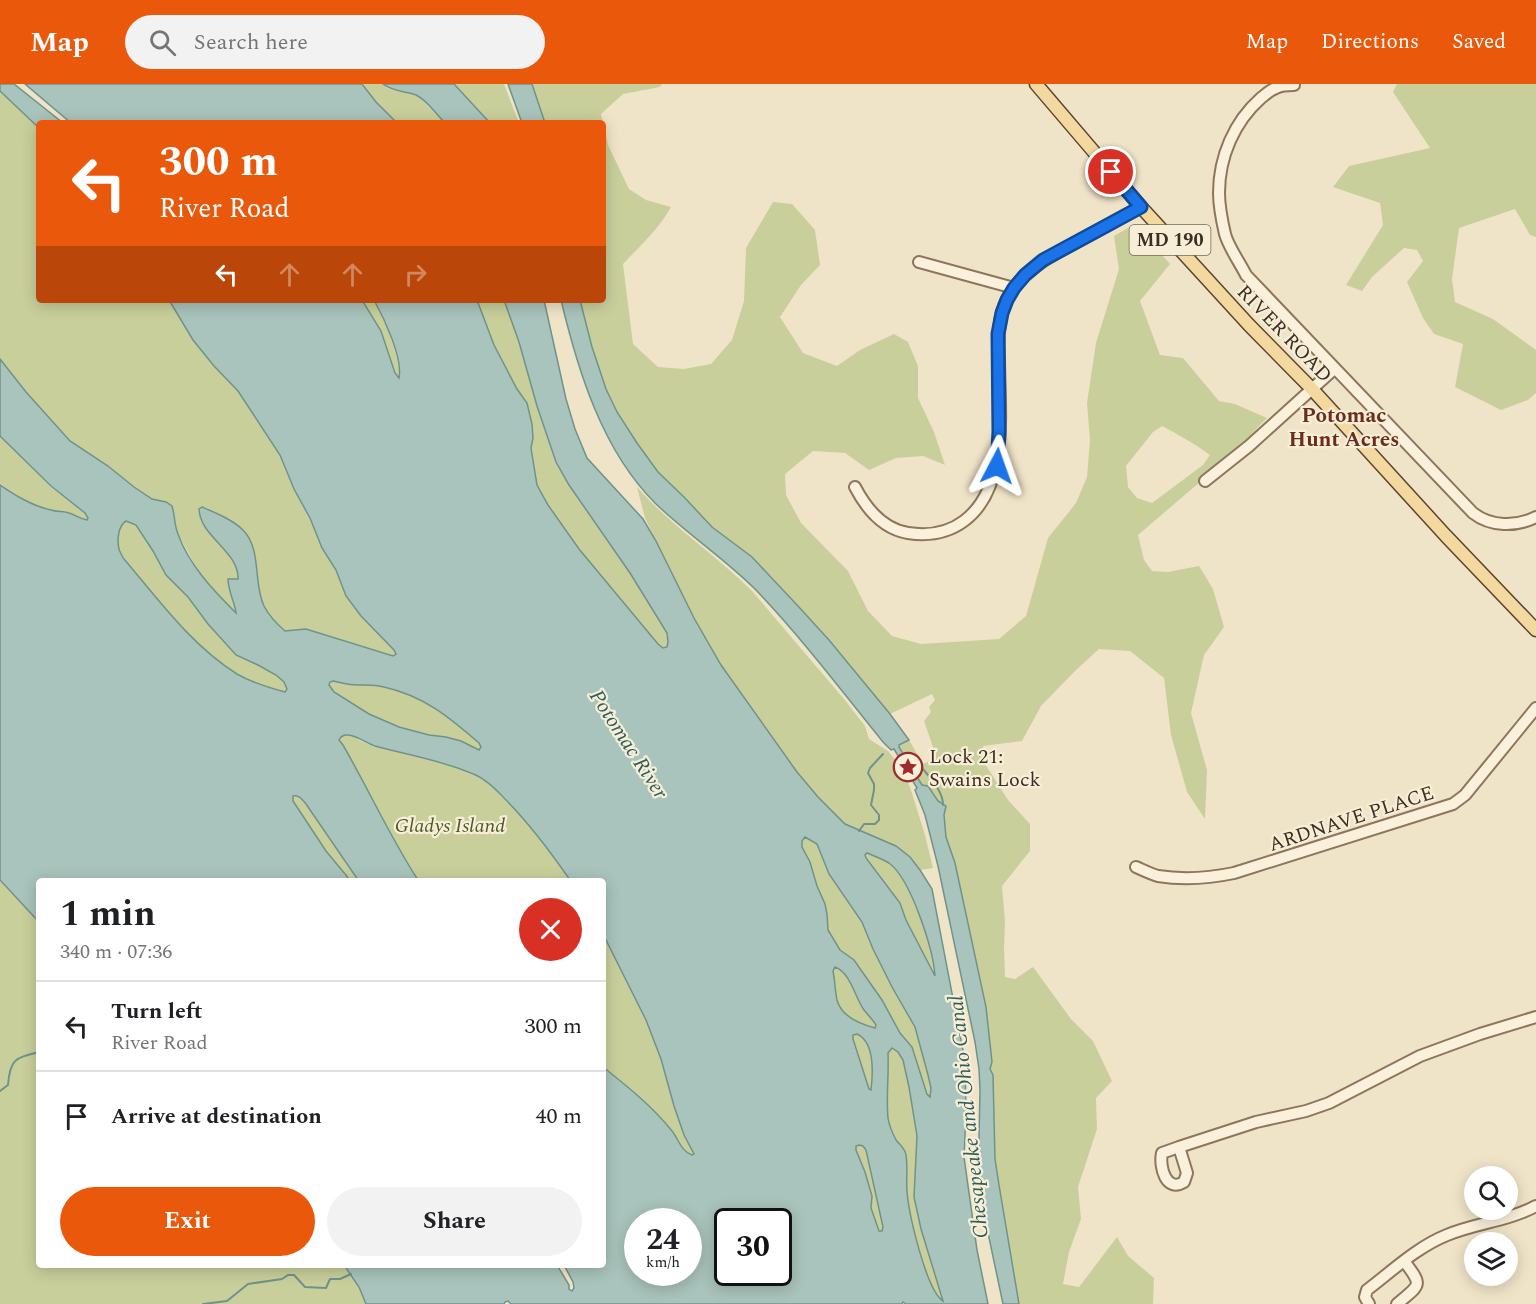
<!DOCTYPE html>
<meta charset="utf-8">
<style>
:root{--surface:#fff;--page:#f2f2f2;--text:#202124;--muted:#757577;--line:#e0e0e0;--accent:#ea580c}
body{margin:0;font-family:Spectral,serif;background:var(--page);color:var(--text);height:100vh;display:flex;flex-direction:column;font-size:22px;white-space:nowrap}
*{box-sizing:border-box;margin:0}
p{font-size:20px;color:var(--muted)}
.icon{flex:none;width:33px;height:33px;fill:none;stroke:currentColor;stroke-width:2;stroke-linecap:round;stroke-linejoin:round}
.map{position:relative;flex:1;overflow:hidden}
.details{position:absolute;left:36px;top:794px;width:570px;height:390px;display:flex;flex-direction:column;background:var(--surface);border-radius:6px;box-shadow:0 3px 15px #0003}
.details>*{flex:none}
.banner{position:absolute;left:36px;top:36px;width:570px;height:183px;border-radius:6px;box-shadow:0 3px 15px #0003;background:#ea580c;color:#fff;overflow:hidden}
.buttons{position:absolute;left:1464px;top:1082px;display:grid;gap:12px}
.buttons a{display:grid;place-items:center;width:54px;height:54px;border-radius:50%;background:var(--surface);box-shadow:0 3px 15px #0003;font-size:30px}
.speed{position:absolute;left:624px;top:1124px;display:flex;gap:12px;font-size:30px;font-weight:700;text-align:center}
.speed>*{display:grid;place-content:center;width:78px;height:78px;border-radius:50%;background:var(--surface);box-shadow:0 3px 15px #0003;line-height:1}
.speed small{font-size:15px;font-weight:400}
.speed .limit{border:3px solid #111;border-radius:9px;background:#fff;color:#111}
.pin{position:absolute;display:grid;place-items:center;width:51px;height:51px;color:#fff;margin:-26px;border:3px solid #fff;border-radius:50%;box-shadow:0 2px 6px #0007}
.me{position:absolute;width:66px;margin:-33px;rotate:4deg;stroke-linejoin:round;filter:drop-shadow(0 0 4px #0008)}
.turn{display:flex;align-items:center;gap:21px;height:126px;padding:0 24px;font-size:27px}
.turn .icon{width:78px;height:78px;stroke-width:2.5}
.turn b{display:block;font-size:42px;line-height:51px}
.lanes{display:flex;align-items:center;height:57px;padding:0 24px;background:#0003;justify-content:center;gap:30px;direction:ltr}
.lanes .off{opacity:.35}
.round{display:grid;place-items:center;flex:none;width:63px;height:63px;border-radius:32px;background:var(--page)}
.headline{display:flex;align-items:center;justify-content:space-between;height:102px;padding:0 24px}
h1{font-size:36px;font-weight:700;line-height:45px}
.cta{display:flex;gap:12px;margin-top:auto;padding:12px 24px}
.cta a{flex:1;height:69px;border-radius:36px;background:var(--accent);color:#fff;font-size:24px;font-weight:700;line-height:69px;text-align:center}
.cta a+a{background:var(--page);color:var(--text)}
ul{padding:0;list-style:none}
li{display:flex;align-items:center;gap:18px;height:90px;padding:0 24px;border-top:2px solid var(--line)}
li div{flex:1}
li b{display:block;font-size:22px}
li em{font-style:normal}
header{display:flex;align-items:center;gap:36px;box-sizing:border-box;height:84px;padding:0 30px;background:var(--accent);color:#fff}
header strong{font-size:28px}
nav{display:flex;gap:33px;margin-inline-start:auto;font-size:21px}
.search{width:420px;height:54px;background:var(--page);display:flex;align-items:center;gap:15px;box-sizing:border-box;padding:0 21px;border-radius:33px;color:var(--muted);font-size:22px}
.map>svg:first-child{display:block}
</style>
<header>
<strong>Map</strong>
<div class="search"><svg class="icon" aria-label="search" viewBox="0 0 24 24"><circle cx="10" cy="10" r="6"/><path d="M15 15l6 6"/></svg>Search here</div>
<nav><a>Map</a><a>Directions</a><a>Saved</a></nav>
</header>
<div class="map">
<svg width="1536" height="1220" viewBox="0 0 1536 1220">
<rect width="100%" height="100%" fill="#f0e4c8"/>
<path fill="#c9cf9b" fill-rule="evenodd" d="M362 0H383L387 4 397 7 418 12 445 39H397L376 18Z
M454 0H504L519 39H490Z
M532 0H662L660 3 623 10 601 30 608 61 629 105 646 116 671 123C659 145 640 162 623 180L633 260 658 283 684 285 711 280 732 256 744 217 746 164 773 118 792 120 815 146 820 181 801 201 780 233 803 269 837 282 860 266 894 250 908 258 918 282V314L934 348 945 381 923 372 896 374 869 386 845 369 813 367 785 390 786 411 801 439 848 487 868 527 892 552 921 560 999 555 1026 532 1048 454 1076 419 1087 393 1090 356 1087 319 1096 259 1119 185 1114 152 1135 140 1170 180 1140 217 1160 271 1183 274 1219 317 1235 320 1267 334 1228 374 1138 451 1144 476 1152 487 1168 488 1199 482 1213 505 1224 543 1204 571 1191 629 1207 686 1205 735 1187 708 1171 651 1164 594 1130 567 1099 565 1075 587 1041 622 1022 657 983 662 985 680 1008 716 1030 740V767L1002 802 1005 837 1004 865 1005 893 1015 895 1033 883 1071 935 1093 957 1112 997 1096 1014 1097 1045 1078 1103 1081 1135 1069 1168 1063 1200 1079 1203 1117 1153 1128 1172 1154 1194 1153 1220H1019L999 1101 995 1075 994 1018 990 985 992 978 986 923 955 779 946 753 944 731 946 722 938 717 933 708 922 701 899 662 909 656 923 680 929 677 935 669 924 637 931 628 929 623 935 616 932 610 890 630 829 556 772 493 752 473 712 443 684 413 658 388 637 359 617 328 606 305 592 263 580 216H603V39H545ZM1162 342C1179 351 1195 360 1210 371L1203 381 1152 419 1137 414 1128 403 1126 382 1153 348Z
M1397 0H1536V153L1530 151 1515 125 1459 144 1452 195 1455 218 1493 235 1536 266V309L1528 316 1501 326 1455 303 1463 260 1434 250 1423 234 1407 198 1423 177 1417 166 1404 164 1372 193 1362 207 1346 201 1383 141 1380 119 1333 103 1349 82 1430 64 1393 8Z
M0 7 39 44V216H169L193 256 214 282 238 307 280 371 294 405 310 434 322 464 336 486 346 512 361 532 394 566 396 570 394 572 306 545 286 547C277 540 269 532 264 522 253 500 262 465 243 446 233 436 216 429 202 424L199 426C201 453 239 467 238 495L228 496V502L237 530 210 504 195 481 177 448 174 430 166 418 152 415 134 403 108 382 70 357 26 308 0 276Z
M362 216H374C387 242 396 262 400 292L399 294 397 293 395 289 381 247Z
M477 216H504L519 258 537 322 556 378 569 401 630 489 667 549 668 558V563L663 564 658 560 579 465 548 421 537 401 531 364 533 354 527 319 517 305 494 261Z
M0 352 51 403 85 429 88 434 87 436C80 435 76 431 70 429 64 427 57 428 51 426 32 422 15 411 0 401Z
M637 403C671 442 715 470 752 507L844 615 865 642 869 655 888 667 897 678 910 703 925 751 933 784 920 786 910 773 845 740 818 713 797 688 721 581 707 558 677 501 645 434Z
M126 437 136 441 153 467 208 540 258 581 276 591 284 598 287 605 284 608C269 603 251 598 237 589 191 560 158 515 124 475 123 474 119 466 119 465 117 456 118 442 126 437Z
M333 597C349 601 364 600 379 602 420 607 450 634 479 659L481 663 479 666 461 657 446 653 429 651 399 643 369 630 334 608 329 601 330 598Z
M342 651 354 652 359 656 373 662 451 682 485 696 520 731 546 762 570 796H418C390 753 369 706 343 661L339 656Z
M293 712 301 714 306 720 357 796H350L326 767 293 717Z
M805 753 817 760 829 790 862 838 873 865 892 903 915 943 928 991 931 1004V1012L929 1013 912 963 900 949 882 916 854 876 840 866 828 846 827 830 825 820 817 802 810 778 802 763V757Z
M867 769C875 772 882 775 889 779 914 797 931 864 935 894L906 836 900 819 866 774 865 771Z
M0 778 39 815V1180L348 1181 375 1220H0Z
M603 850 646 936 661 975 674 1022 684 1051 694 1070 693 1071C681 1067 679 1056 672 1047 652 1023 628 1003 603 983Z
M835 883C849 889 855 910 862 922 865 929 872 935 877 941L875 944C860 940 841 932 837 916 835 907 835 896 833 887Z
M857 950C876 958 872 989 872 1006L869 1005 853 955V951Z
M892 964 898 968 903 976 909 1003 917 1052 914 1113 921 1145 943 1217 940 1216 936 1211 924 1183 911 1135 907 1110 904 1065 896 1055 888 1037 887 1009 888 969Z
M859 1061 863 1062 866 1066 883 1143V1147H879L871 1124 872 1111 865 1088 856 1066V1062Z"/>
<path fill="#a9c4bc" stroke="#6f938a" stroke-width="1.5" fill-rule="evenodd" d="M0 0H14L63 39H39V44L0 7Z
M25 0H362L376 18 397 39H71Z
M383 0H454L490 39H445C436 30 427 16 416 11 405 7 393 8 383 0Z
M508 0H532L545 39H522Z
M169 216H362L381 247 395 289 399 294C403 274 384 234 374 216H477L494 261 517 305 527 319 532 340 533 354 531 364 537 401 548 421 579 465 658 560 663 564 667 563 668 558 667 549 630 489 569 401 556 378 537 322 519 258 504 216H544L566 315 575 345 587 374 643 435 656 457 694 534 721 581 797 688 818 713 845 740 896 762 910 773 920 786 932 805 965 977 966 1030 964 1073 977 1166 988 1220H906L903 1218 902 1220H511L508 1217 505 1218 504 1220H366L359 1203 344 1181H557L569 1201V1205L572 1207 574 1204 573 1198 564 1181 603 1180V983C628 1003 652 1022 672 1047 679 1056 681 1067 692 1071L694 1070 684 1051 674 1022 661 975 646 936 603 850V796H570C550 767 529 739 504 714 498 708 491 700 484 696 478 691 470 689 463 686 434 675 404 670 375 662 365 659 345 643 339 656L343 661C369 706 390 753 418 796H358L306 720C302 715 299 711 293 712V717L326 767 350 796H39V838L0 796V401C15 411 32 422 51 426 57 428 64 427 69 429 76 431 80 435 87 436L88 434 85 429 51 402 0 352V275L26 308 70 357 108 382 134 403 152 415 166 418 172 422C175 431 174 441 178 450 189 481 213 506 236 529 235 519 228 507 228 495H238C239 467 200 453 199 425L202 423C216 429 233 436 243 446 262 465 253 500 264 522 269 532 277 540 285 547L306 545 393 572 396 570 394 566 361 532 346 512 336 486 322 464 310 434 294 405 280 371 238 307 214 282 193 256ZM126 437 136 441 153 467 166 491 188 513 208 540 236 571 258 581 276 591 284 598 287 605 285 608C270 604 249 597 237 590 191 561 158 515 124 475 123 474 119 466 119 465 117 456 118 442 126 437ZM333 597C337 598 342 599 347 600 359 602 372 600 384 603 424 612 449 633 479 659L481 663 479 666 461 657 446 653 429 651 399 643 369 630 334 608 329 601 330 598ZM805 753 817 760 829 790 862 838 873 865 892 903 915 943 928 991 931 1004 930 1013 927 1010 912 963 900 949 882 916 854 876 840 866 828 846 827 830 825 820 817 802 810 778 802 763V757ZM867 769C874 772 882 775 889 779 911 795 933 865 935 892L906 836 900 819 866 774 865 771ZM835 883C851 889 855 914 864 926 868 931 873 936 876 941L875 944C860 940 841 932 837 916 835 907 835 896 833 887ZM857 950C875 958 873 989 871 1006L869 1005 853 955V951ZM892 964 898 968 903 976 909 1003 917 1052 914 1113 921 1145 943 1217C926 1206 909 1130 907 1108 906 1096 908 1083 906 1071 905 1064 900 1061 896 1056 893 1050 889 1041 888 1034 886 1013 889 991 888 969ZM859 1061 863 1062 866 1066 883 1143 882 1147H879L871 1124 872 1112 865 1088 856 1066V1062ZM638 1137H688V1188H638ZM728 1137H778V1188H728Z
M561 216H580L592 263 606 305 617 328 637 359 658 388 684 413 712 443 752 473 798 522 829 556 890 630 909 656 899 661V663L922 701 928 702 938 717 946 722 944 731 946 753 955 779 986 923 992 978 990 985 993 991 995 1075 999 1101 1019 1220H1003L984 1130 981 1104 979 1055 980 1006 979 985 975 958 938 782 925 731 915 706 917 704 894 665 891 666 883 658C841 606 801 553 755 505 724 474 687 450 655 419 602 366 578 287 561 216Z"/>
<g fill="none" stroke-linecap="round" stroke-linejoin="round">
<path stroke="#6f938a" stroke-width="2" d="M923 685C931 695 943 707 943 721
M859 747 864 740H875L879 736V731L871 721 874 706V700L868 689 870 684 883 670
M0 1007 8 1001C10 975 15 974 39 968
M203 1220 227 1217 248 1200 282 1195 288 1191H294L305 1203 326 1204 330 1195H340L351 1190"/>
<g stroke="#8d765c" stroke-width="14">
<path id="minor" d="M1294 1C1288 1 1281 1 1276 4 1270 6 1266 10 1261 14 1234 38 1219 73 1219 109 1219 122 1222 137 1225 150 1228 162 1240 179 1246 191L1473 429C1491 443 1516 443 1536 433
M919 178 1014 204
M1205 397 1249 362 1334 285
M855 403C866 424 883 445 908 449 928 452 948 449 964 437 1010 403 999 324 999 273 998 254 998 233 1007 215 1023 184 1055 170 1084 154 1103 144 1122 133 1141 123
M1136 783C1143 786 1151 790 1158 792 1183 796 1210 794 1234 789L1453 720 1465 711 1536 624
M1179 1063 1187 1089 1184 1098C1166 1109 1159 1083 1162 1069L1179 1063 1256 1038 1306 1027 1329 1019 1420 972 1480 950 1536 933
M1369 1220 1365 1213 1367 1206C1392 1187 1417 1163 1447 1151 1476 1139 1508 1137 1536 1122
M1397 1220C1420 1200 1424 1203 1404 1177"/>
</g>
<g stroke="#5b4430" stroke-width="15">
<path id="major" d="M1036 0 1141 123 1249 241 1312 305 1446 452 1536 546"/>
</g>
<use href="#minor" stroke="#faf1dc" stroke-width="10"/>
<use href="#major" stroke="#f3d9a0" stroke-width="12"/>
</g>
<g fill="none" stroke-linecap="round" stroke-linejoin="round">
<g stroke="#114b97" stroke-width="15">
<path id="route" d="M997 382 999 348 998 250 1002 229 1007 216 1014 204 1025 191 1043 176 1141 123 1111 88"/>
</g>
<use href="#route" stroke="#1a73e8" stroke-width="10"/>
</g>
<defs>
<g id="sight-ring" transform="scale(1.5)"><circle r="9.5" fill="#f7eed8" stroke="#9e2a2b" stroke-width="1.5"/><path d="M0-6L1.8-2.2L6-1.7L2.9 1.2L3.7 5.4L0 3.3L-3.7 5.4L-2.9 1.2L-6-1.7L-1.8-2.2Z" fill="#9e2a2b"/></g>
</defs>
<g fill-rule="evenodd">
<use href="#sight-ring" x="908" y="683"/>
</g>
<g text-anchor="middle" stroke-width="4.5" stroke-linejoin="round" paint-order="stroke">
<rect fill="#f7eed8" stroke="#756857" stroke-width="1.5" x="1129.5" y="141" width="81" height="30" rx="4.5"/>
<g font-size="18" font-weight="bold" fill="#3d2e20">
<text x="1170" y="162">MD 190</text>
</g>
<g font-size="20" fill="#3d2e20" stroke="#f7eed8">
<text transform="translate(1285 249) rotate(46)" y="7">RIVER ROAD</text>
<text transform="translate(1351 734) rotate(-18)" y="7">ARDNAVE PLACE</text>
</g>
<g font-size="20" fill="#3d2e20" stroke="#f7eed8" text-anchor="start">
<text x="929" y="679">Lock 21:<tspan x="929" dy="23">Swains Lock</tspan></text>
</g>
<g font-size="20" font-style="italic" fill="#4d5a26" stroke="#f7eed8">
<text x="450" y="748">Gladys Island</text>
</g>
<g font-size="21" font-weight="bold" fill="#6b2e1e" stroke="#f7eed8">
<text x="1344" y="338">Potomac<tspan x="1344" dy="24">Hunt Acres</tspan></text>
</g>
<g font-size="21" font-style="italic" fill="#2f5d5a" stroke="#f7eed8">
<text transform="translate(629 660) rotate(57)" y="7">Potomac River</text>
<text transform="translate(968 1033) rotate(-96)" y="7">Chesapeake and Ohio Canal</text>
</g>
</g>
</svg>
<div class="buttons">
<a><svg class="icon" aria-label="search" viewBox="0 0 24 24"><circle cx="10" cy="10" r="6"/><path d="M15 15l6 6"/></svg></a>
<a><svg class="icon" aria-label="layers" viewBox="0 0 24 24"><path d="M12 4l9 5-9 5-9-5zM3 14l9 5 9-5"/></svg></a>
</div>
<div class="speed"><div>24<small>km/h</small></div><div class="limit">30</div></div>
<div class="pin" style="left:1111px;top:88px;background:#d93025"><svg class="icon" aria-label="arrive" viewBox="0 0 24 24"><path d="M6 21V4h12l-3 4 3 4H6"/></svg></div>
<svg class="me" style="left:997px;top:382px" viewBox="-20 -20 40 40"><path d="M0-17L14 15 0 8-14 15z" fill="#1a73e8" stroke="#fff" stroke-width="4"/></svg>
<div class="banner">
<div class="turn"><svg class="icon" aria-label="left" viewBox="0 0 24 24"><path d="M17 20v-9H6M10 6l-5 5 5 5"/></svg><div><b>300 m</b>River Road</div></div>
<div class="lanes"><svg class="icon" aria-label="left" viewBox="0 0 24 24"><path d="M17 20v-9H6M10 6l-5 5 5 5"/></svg><svg class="icon off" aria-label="ahead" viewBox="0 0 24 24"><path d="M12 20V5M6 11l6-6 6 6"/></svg><svg class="icon off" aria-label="ahead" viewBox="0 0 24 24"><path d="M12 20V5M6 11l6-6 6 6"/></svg><svg class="icon off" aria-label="right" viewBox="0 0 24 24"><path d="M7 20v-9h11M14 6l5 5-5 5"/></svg></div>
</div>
<section class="details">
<div class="headline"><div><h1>1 min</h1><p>340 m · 07:36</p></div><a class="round" style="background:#d93025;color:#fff"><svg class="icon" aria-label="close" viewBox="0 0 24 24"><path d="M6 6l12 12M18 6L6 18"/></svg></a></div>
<ul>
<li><svg class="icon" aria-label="left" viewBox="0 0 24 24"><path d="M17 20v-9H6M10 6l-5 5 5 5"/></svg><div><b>Turn left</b><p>River Road</p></div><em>300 m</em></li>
<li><svg class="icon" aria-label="arrive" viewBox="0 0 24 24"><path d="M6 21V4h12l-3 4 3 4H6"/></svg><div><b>Arrive at destination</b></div><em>40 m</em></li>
</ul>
<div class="cta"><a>Exit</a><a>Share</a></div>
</section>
</div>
